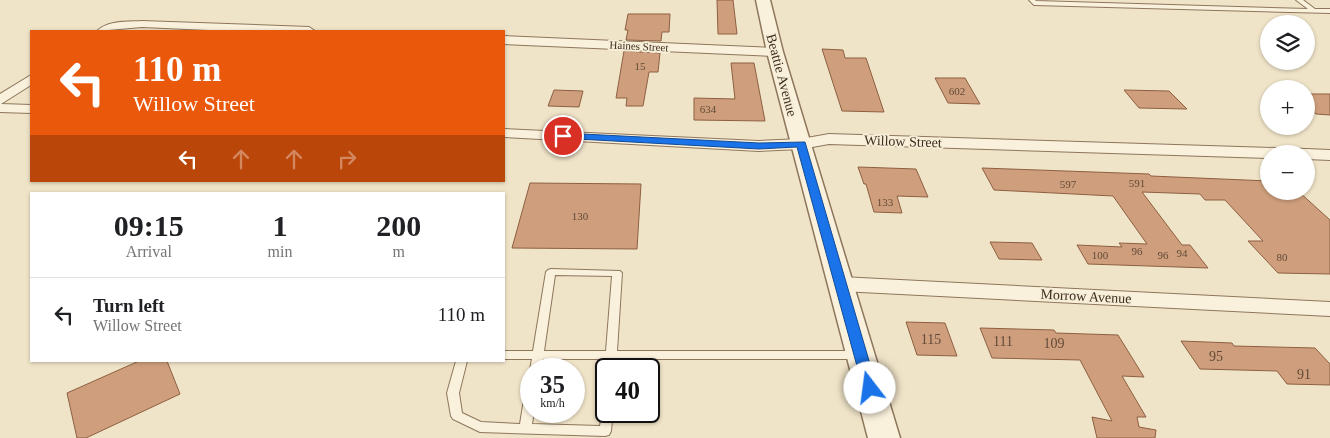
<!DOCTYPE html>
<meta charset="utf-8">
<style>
:root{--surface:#fff;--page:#f6f6f6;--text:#202124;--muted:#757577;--line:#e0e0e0}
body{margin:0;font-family:Georgia,serif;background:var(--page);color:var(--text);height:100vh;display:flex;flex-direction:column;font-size:19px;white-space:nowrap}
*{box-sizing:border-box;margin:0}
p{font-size:16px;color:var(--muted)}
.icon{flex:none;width:28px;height:28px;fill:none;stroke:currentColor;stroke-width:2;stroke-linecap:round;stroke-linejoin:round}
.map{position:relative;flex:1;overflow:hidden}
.side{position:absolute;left:30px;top:192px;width:475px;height:170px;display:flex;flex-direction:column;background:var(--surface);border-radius:0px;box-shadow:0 1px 4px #0004}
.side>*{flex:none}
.banner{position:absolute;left:30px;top:30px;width:475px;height:152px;border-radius:0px;box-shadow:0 1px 4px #0004;background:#ea580c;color:#fff;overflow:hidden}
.buttons{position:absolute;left:1260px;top:15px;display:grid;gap:10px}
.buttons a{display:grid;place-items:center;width:55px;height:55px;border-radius:50%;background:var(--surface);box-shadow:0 1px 4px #0004;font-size:25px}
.speed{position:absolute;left:520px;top:358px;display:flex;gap:10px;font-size:25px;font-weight:700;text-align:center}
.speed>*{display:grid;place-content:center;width:65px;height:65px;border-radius:50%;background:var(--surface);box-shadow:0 1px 4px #0004;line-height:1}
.speed small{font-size:12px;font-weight:400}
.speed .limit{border:2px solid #111;border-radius:8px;background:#fff;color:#111}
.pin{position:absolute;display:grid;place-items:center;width:42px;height:42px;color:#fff;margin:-21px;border:2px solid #fff;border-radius:50%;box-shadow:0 1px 5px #0007}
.me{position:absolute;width:55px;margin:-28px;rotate:345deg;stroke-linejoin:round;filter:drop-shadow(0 0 4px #0008)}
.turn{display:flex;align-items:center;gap:18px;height:105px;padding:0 20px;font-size:22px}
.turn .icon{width:65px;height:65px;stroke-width:2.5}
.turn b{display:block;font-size:35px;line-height:42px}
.lanes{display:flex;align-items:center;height:48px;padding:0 20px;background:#0003;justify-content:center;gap:25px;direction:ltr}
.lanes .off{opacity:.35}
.eta{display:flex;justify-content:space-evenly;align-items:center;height:85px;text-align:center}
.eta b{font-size:30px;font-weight:800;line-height:35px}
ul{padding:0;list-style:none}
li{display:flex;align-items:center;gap:15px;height:75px;padding:0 20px;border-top:1px solid var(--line)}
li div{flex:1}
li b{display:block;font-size:19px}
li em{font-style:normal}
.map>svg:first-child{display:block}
</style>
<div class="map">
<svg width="1330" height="438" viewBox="0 0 1330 438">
<rect width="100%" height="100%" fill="#f0e4c8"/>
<path fill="#cf9f7d" stroke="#8d5f41" d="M717 0H733L737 34H718Z
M628 14H670L669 32H662L661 41 626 40 628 30H625Z
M822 49 843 50 845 58H866L884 112 842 111Z
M624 51 660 53 658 72H649L643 106H626L627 98H616Z
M731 63H754L765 121 694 120V98L735 99Z
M935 78H965L980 104 948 103Z
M554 90 583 91 579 107 548 106Z
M1124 90 1169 91 1187 109 1139 108Z
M1306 94H1330V115L1316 114 1306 106Z
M858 167 916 169 928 197 897 196 902 213 874 212 866 184H864Z
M982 168 1149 174 1151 176 1269 181V191H1298L1330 220V274L1278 273 1248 241H1263L1225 200H1205L1200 194 1142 192 1182 245H1190L1208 268 1088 264 1077 245 1122 247 1119 243 1147 244 1113 196 994 190Z
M530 183 641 184 637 249 512 248Z
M990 242 1032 243 1042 260 999 259Z
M906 322 945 323 957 356 917 355Z
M980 328 1054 330 1056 333 1118 335 1144 377 1122 376 1146 417H1137L1139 427 1156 430 1155 438H1097L1092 417 1112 421 1080 360 992 358Z
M1181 341 1232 343 1234 346 1315 348 1330 364V385L1287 384 1277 371 1200 369Z
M139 361H167L180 394 86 438H77L67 393Z"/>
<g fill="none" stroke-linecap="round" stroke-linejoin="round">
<g stroke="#8d765c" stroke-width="2">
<path id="service" d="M1029 0H1035L1036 1 1308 9 1296 0H1303L1315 9H1330V13L1034 5Z
M551 269 620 271 622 273 617 351H858L862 352 863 355 862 358 858 359H616V369H606V372L604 369 605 359H543L542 369H531V370L530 369 532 359H504V351H533L546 272 548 270ZM555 275 612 276 606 351H544Z
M456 361H467L459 393 462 413 481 422 520 424 525 393 527 390 531 388V411H534L532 424 600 426 603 408 606 406V411H613L611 431 609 435 605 436 480 432 453 419 451 416 447 393Z"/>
</g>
<g stroke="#8d765c" stroke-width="2">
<path id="minor" d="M142 21 309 27 315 31H231L142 27 97 31C108 20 128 22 142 21Z
M504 36 775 48 781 52 775 56 504 44Z
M31 75V85L1 104 31 105V113L0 112V94Z
M504 129 759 141 801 139 829 134 1306 149 1330 150V160L1306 159V154H1269V158L829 144 801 149 759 151 504 137Z
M841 277 1330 302V316L841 291 834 289 831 284 834 279Z"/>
</g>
<g stroke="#8d765c" stroke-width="3">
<path id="tertiary" d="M756 0H770L783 52 900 438H868L767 52Z"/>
</g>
<use href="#service" fill="#faf1dc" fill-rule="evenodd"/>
<use href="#minor" fill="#faf1dc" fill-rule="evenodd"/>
<use href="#tertiary" fill="#faf1dc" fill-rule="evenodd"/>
</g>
<path fill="#1a73e8" stroke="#114b97" d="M563 133 759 143 805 142 877 388 875 392 870 394 865 392 863 388 797 147 759 149 559 138 558 136Z"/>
<g text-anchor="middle" stroke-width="4" stroke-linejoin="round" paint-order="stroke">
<g font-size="11" fill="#3d2e20" stroke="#f7eed8">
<text transform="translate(639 46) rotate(3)" y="4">Haines Street</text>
</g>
<g font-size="11" fill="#624a37">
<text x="640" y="70">15</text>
<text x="957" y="95">602</text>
<text x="708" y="113">634</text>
<text x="1137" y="187">591</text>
<text x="1068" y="188">597</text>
<text x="885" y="206">133</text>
<text x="580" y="220">130</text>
<text x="1137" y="255">96</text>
<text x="1182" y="257">94</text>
<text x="1100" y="259">100</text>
<text x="1163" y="259">96</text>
<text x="1282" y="261">80</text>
</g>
<g font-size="14" fill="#3d2e20" stroke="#f7eed8">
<text transform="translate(782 75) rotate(75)" y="5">Beattie Avenue</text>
<text transform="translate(903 141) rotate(2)" y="5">Willow Street</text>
<text transform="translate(1086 296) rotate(3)" y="5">Morrow Avenue</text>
</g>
<g font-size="14" fill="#624a37">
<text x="931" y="344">115</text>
<text x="1003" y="346">111</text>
<text x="1054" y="348">109</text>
<text x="1216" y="361">95</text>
<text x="1304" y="379">91</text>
</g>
</g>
</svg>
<div class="buttons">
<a><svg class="icon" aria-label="layers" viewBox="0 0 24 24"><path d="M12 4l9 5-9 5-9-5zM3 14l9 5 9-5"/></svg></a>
<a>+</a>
<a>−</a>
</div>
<div class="speed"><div>35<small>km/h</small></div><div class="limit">40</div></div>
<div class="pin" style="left:563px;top:136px;background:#d93025"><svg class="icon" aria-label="arrive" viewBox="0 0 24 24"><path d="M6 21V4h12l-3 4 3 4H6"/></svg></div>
<svg class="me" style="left:870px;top:388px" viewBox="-20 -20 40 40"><circle r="19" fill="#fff"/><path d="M0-13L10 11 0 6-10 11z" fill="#1a73e8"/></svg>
<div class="banner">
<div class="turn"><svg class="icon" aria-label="left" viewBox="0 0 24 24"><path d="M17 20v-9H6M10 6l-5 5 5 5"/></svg><div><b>110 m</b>Willow Street</div></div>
<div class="lanes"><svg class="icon" aria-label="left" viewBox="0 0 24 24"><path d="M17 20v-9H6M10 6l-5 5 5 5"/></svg><svg class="icon off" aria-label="ahead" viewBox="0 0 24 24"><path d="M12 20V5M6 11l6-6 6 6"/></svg><svg class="icon off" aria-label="ahead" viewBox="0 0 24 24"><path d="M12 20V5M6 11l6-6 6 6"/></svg><svg class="icon off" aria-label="right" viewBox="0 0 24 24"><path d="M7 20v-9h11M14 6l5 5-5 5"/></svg></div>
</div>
<section class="side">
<div class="eta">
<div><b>09:15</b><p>Arrival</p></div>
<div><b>1</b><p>min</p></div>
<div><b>200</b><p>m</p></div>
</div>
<ul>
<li><svg class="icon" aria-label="left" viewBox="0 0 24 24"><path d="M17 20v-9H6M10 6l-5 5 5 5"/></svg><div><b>Turn left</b><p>Willow Street</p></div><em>110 m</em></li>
</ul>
</section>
</div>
